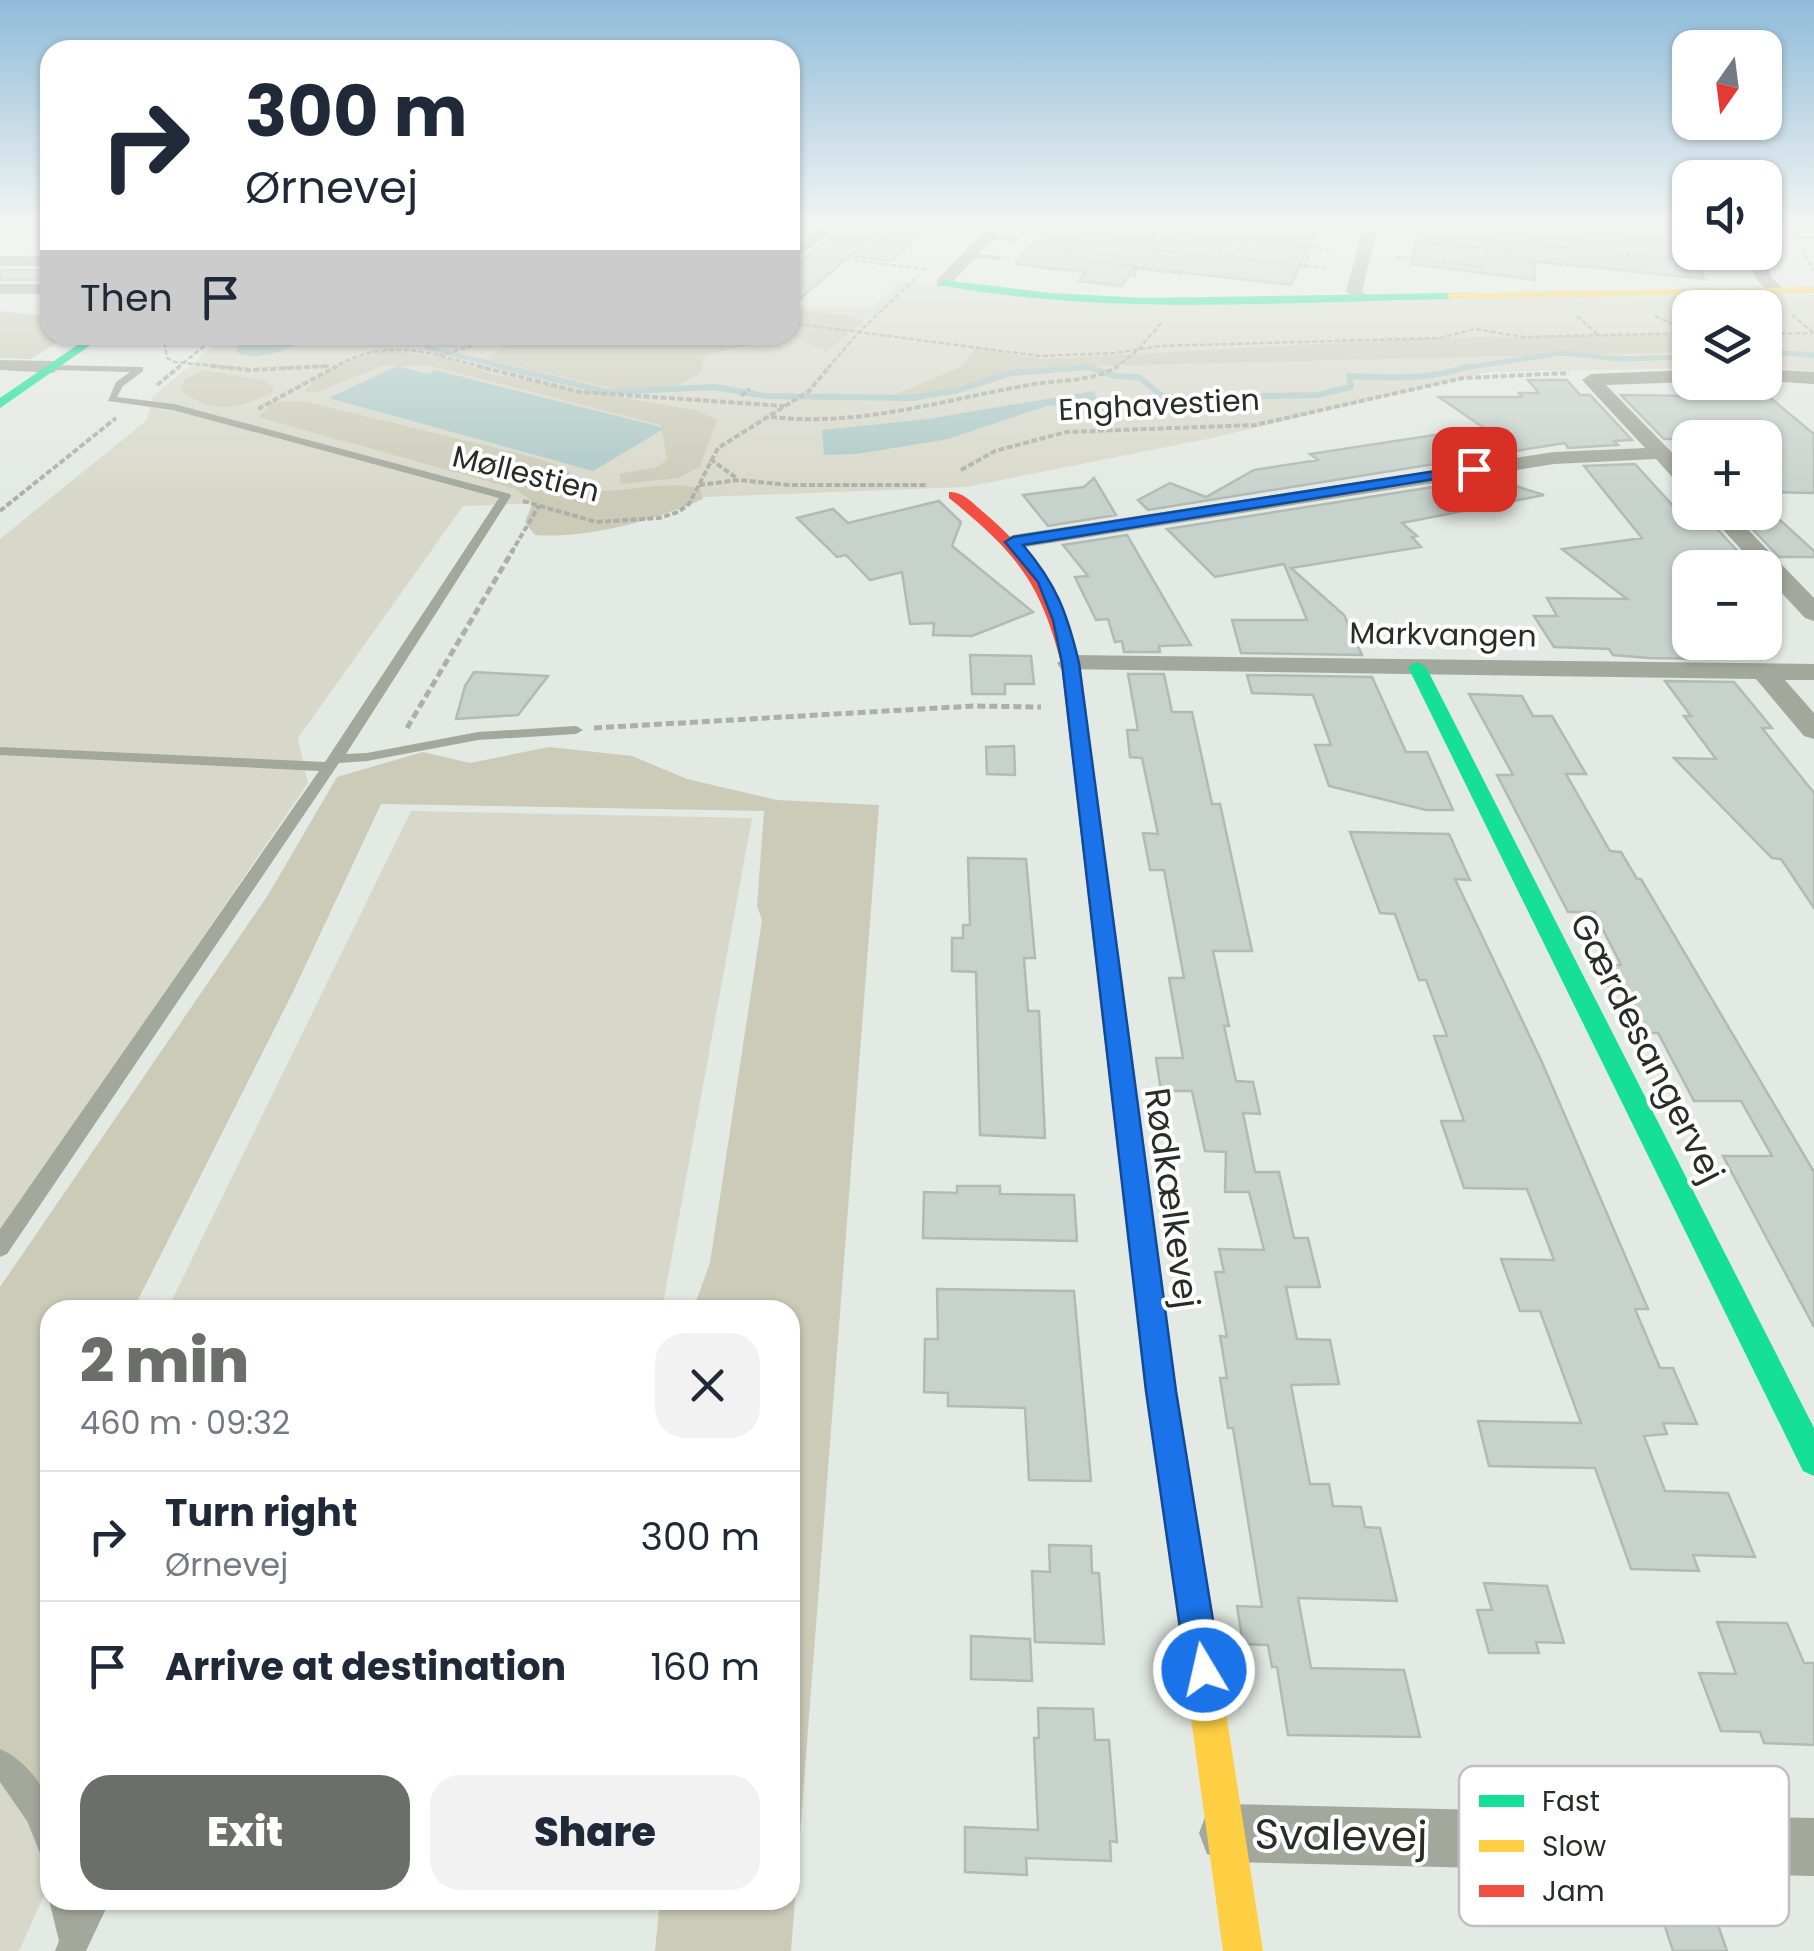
<!DOCTYPE html>
<meta charset="utf-8">
<style>
:root{--surface:#fff;--page:#f2f2f3;--text:#1f2937;--muted:#747a83;--line:#e0e1e3;--accent:#6a6f6a}
body{margin:0;font-family:Poppins,sans-serif;background:var(--page);color:var(--text);height:100vh;display:flex;flex-direction:column;font-size:38px;white-space:nowrap}
*{box-sizing:border-box;margin:0}
p{font-size:32px;color:var(--muted)}
.icon{flex:none;width:55px;height:55px;fill:none;stroke:currentColor;stroke-width:2;stroke-linecap:round;stroke-linejoin:round}
.map{position:relative;flex:1;overflow:hidden}
.sheet{position:absolute;left:40px;top:1300px;width:760px;height:610px;display:flex;flex-direction:column;background:var(--surface);border-radius:30px;box-shadow:0 2px 8px #0004}
.sheet>*{flex:none}
.guide{position:absolute;left:40px;top:40px;width:760px;height:305px;border-radius:30px;box-shadow:0 2px 8px #0004;background:#fff;color:var(--text);overflow:hidden}
.needle{width:65px;rotate:194deg}
.controls{position:absolute;left:1672px;top:30px;display:grid;gap:20px}
.controls a{display:grid;place-items:center;width:110px;height:110px;border-radius:20px;background:var(--surface);box-shadow:0 2px 8px #0004;font-size:50px}
.pin{position:absolute;display:grid;place-items:center;width:85px;height:85px;color:#fff;margin:-42px;border-radius:20px;box-shadow:0 5px 15px #0006}
.me{position:absolute;width:110px;margin:-55px;rotate:351deg;stroke-linejoin:round;filter:drop-shadow(0 0 8px #0008)}
.turn{display:flex;align-items:center;gap:35px;height:210px;padding:0 40px;font-size:45px}
.turn .icon{width:130px;height:130px;stroke-width:2.5}
.turn b{display:block;font-size:70px;line-height:85px}
.then{display:flex;align-items:center;height:95px;padding:0 40px;background:#0003;gap:20px;font-size:38px}
.round{display:grid;place-items:center;flex:none;width:105px;height:105px;border-radius:30px;background:var(--page)}
.overview{display:flex;align-items:center;justify-content:space-between;height:170px;padding:0 40px}
h1{font-size:60px;font-weight:800;line-height:75px;color:var(--accent)}
.cta{display:flex;gap:20px;margin-top:auto;padding:20px 40px}
.cta a{flex:1;height:115px;border-radius:30px;background:var(--accent);color:#fff;font-size:40px;font-weight:800;line-height:115px;text-align:center}
.cta a+a{background:var(--page);color:var(--text)}
ul{padding:0;list-style:none}
li{display:flex;align-items:center;gap:30px;height:130px;padding:0 40px;border-top:2px solid var(--line)}
li div{flex:1}
li b{display:block;font-size:38px}
li em{font-style:normal}
.map>svg:first-child{display:block}
</style>
<div class="map">
<svg width="1814" height="1951" viewBox="0 0 1814 1951">
<rect width="100%" height="100%" fill="#e3e9e3"/>
<path fill="#d8d8ca" d="M901 281 1041 299 1814 295V371L1765 367V308H1690V368L1489 372 1212 438 966 487 463 506 298 738 308 783 0 1234V539L147 420 153 396 228 335H790V306L871 308Z
M411 811 752 818 662 1310H167Z
M0 1754 50 1790V1882L19 1951H0Z"/>
<path fill="#cccbb8" d="M0 311 50 317V335H68L31 359 0 358Z
M790 311 849 315 863 322 826 352 790 335Z
M1690 334V352L1044 367 914 398 894 395 963 366 976 347 1040 359 1426 338Z
M552 335H786L703 356 702 372 667 391 632 393 486 359 504 346Z
M390 350 453 359 491 374 699 411 717 420 700 467 678 478 621 484 619 474 657 467 667 460 661 425 431 366H382L318 392H304C324 367 359 356 390 350Z
M205 370 260 380 274 387 271 394C238 408 213 415 182 391L184 379Z
M303 401 537 458 567 469 583 490C620 496 671 477 701 490L703 499C655 520 588 539 535 535L525 522 533 502 515 489 258 417 273 402Z
M549 747 632 756 687 779 777 800 879 805 791 1951H655L660 1900H790V1310H693L710 1263 762 920 757 906 764 811 381 804 293 992 133 1310H50V1790L0 1754V1287L268 895 337 777 423 752 470 763Z"/>
<path fill="#acc9c6" d="M251 335H320C291 344 266 365 235 352L239 343Z
M397 366 428 374 435 370 665 428 593 471 329 398Z
M1094 391 1097 400 1047 406 948 439 857 454 824 455 822 430 928 419Z"/>
<g fill="none" stroke-linecap="round" stroke-linejoin="round">
<path stroke="#acc9c6" stroke-width="5" d="M427 348 510 368
M1765 352 1814 355
M1071 368H1092
M1463 368 1562 353 1620 359 1690 357"/>
<path stroke="#acc9c6" stroke-width="6" d="M500 366 607 392 715 387 765 396 913 398 958 390 1012 373 1088 367 1115 376 1139 377 1162 396 1183 398 1317 395 1351 387 1349 376C1389 378 1432 380 1470 366"/>
</g>
<path fill="#c8d2cd" stroke="#b3b9b5" stroke-width="2.5" d="M1052 222H1319L1291 285 1135 267 1122 286 1079 281 1086 272 1015 264Z
M1421 222 1557 226V222H1687L1690 252H1696L1704 279 1534 261 1535 280 1411 264Z
M844 227 920 235 891 261 850 256 790 307V270Z
M0 270H50V280H0Z
M1528 380H1567L1580 395H1590L1632 440 1614 441 1618 445 1568 448 1565 443 1148 510 1138 500 1170 483 1206 497 1254 470 1318 460 1310 454 1454 432 1513 448 1439 397H1522L1519 393H1539Z
M1693 386H1746L1757 396H1768L1814 434V493L1765 492V438L1664 439 1621 395 1695 396 1686 387Z
M1635 464 1685 519H1708L1742 556H1722L1732 568H1690V642H1700L1714 659 1649 658 1613 655 1609 649 1554 647 1534 616H1557L1547 598 1627 599 1562 549 1642 538 1584 466Z
M1094 478 1116 515 1048 526 1023 495 1084 487Z
M1490 478 1544 495 1402 523 1417 536 1412 537 1421 547 1291 568 1344 615 1362 655 1241 653 1232 620H1307L1284 564 1215 577 1167 529Z
M939 501 961 522 952 546 1033 612 972 636 933 635 934 623 910 624 902 572 870 580 846 555 837 557 797 518 833 509 848 523Z
M1744 520H1780L1814 551V557H1779Z
M1127 535 1191 645 1159 646 1160 652H1124L1122 641 1115 642 1108 619 1096 620 1075 577 1088 576 1063 545Z
M970 655 1031 656 1034 684H1005V694H972Z
M474 672 548 676 518 715 456 719 465 686Z
M1128 674H1164L1172 712H1192L1212 804H1220L1252 951H1213L1229 1026H1224L1236 1081 1253 1082 1260 1114 1243 1113 1255 1172H1279L1294 1238H1308L1320 1287H1286L1297 1339 1330 1340 1339 1384 1291 1385 1310 1484H1329L1333 1506 1361 1507 1365 1527 1380 1528 1397 1601 1298 1598 1311 1668 1404 1670 1420 1737 1288 1735 1277 1667H1272L1268 1645 1243 1644 1237 1606 1262 1607 1233 1428H1228L1220 1378H1227L1220 1336 1227 1337 1215 1272H1224L1219 1249 1264 1250 1249 1192H1225L1226 1152 1205 1151 1192 1091H1161L1156 1058H1183L1169 978H1184L1164 870H1150L1143 833 1158 834 1142 758 1130 757 1127 730H1138Z
M1247 675 1372 677 1406 752H1427L1453 810H1426L1329 786 1315 745H1331L1313 695 1252 693Z
M1665 681 1734 682 1772 728H1762L1814 793V908L1781 859 1772 858 1674 758 1716 759 1684 716H1691Z
M1469 694 1522 696 1533 716H1552L1586 774H1566L1610 851 1621 852 1637 879H1641L1814 1172V1327L1723 1156H1772L1741 1101H1694L1658 1033H1646L1625 994 1612 993 1597 965H1621L1594 912H1568L1497 775H1513Z
M1014 746 1015 775 987 774 986 747Z
M1350 832 1449 834 1470 880 1455 879 1541 1060 1648 1309H1635L1660 1368H1673L1697 1424 1663 1423 1667 1434 1644 1436 1665 1491 1728 1493 1755 1557 1693 1555 1699 1571 1631 1569 1595 1468 1489 1466 1478 1421 1581 1423 1540 1311H1520L1501 1259 1554 1260 1527 1189 1464 1188 1441 1121H1464L1434 1036H1447L1426 980H1419L1395 914 1380 913Z
M968 858 1026 859 1035 958H1024L1028 1011H1039L1045 1138 980 1135 976 972 952 971V938H963V925H970Z
M957 1186H1000V1194L1074 1195 1077 1241 923 1238 924 1192 957 1193Z
M937 1289 1074 1291 1091 1481 1029 1480 1025 1408 948 1406V1393L924 1392 925 1339H938Z
M1049 1545 1091 1546 1092 1573H1099L1104 1644 1035 1642 1032 1571 1050 1572Z
M1484 1583 1547 1586 1564 1643 1536 1642 1539 1653H1489L1477 1610H1492Z
M1717 1622 1787 1623 1804 1663H1814V1745L1764 1743 1760 1732 1721 1731 1699 1673 1736 1674Z
M971 1636 1030 1639 1032 1681 971 1679Z
M1038 1708 1093 1709 1095 1740H1109L1117 1842 1110 1841 1111 1861 1026 1858 1027 1875 965 1872V1827L1038 1830 1034 1738H1039Z
M1660 1911 1714 1913 1727 1951H1673Z"/>
<g fill="none" stroke-linecap="round" stroke-linejoin="round">
<path stroke="#acb0a8" stroke-width="2.5" stroke-dasharray="5 2.5" stroke-linecap="butt" d="M895 222 963 230
M1155 222 1185 225
M1232 222 1316 231
M1660 222 1690 225
M1788 222 1813 270
M1421 224 1528 235
M1529 226 1690 242
M1046 228 1148 240
M1176 234 1329 249
M1795 236 1814 237
M1221 238 1216 248 1221 254 1235 256 1242 241
M1417 241 1528 253
M1528 244 1706 262
M1036 247 1134 258
M1142 249 1325 268
M1528 253 1529 261 1585 267
M1484 256 1529 260
M824 257 926 269
M1395 257 1413 259 1421 224
M848 259 891 222
M1413 259 1483 267 1482 274
M1088 261 1131 266
M1017 264 1059 270
M1133 268 1185 274
M1304 268 1319 222
M1133 277 1137 270 1131 267 1156 232 1182 230 1186 222
M1792 315 1814 333
M1577 316 1597 334
M1655 316 1689 332
M790 323 1040 356 1115 353 1160 346 1439 338 1476 329 1523 337 1690 333
M1765 334 1813 333
M163 335 167 358 175 362 235 368
M439 356 471 346
M177 368 218 335
M282 368 329 366
M332 368C390 336 427 353 487 368
M828 368 857 334 918 276
M1115 368 1138 350 1163 321"/>
<path stroke="#acb0a8" stroke-width="4" stroke-dasharray="6 2.5" stroke-linecap="butt" d="M211 366 250 370 329 366
M477 366 580 392 784 406
M157 385 180 366
M741 396 750 389
M258 409 337 366
M771 417C862 427 941 400 1029 385 1060 379 1091 383 1118 366
M710 459 738 479
M961 470 995 451 1066 432 1255 425 1463 378 1569 373
M699 485 739 480 789 485H928
M523 501 596 522 659 518 678 512 689 504 718 448 809 391 830 366
M0 511 116 418
M511 553 539 506"/>
<path stroke="#acb0a8" stroke-width="5" stroke-dasharray="8 4" stroke-linecap="butt" d="M407 728 513 550
M594 728 973 706 1041 707"/>
<path fill="#a3a89d" fill-rule="evenodd" d="M1028 222H1035L1025 236H1019Z
M987 235 1016 238 1020 240 1016 242 984 239Z
M1765 244 1784 248 1780 250 1765 248Z
M967 253 999 256 1003 258 999 260 970 257Z
M1717 258 1757 261 1761 263 1757 265 1725 263 1722 267 1718 265Z
M50 365 143 367V371L123 386 117 397 174 404 510 494 511 496 346 754 367 753 478 732 576 726 583 730 576 734 478 740 367 761 339 763 7 1254 0 1257V1229L319 771 0 755V747L325 762 499 498 173 410 108 401 116 382 130 372 53 370 48 367Z
M0 1749C21 1757 47 1786 50 1809 52 1825 50 1842 50 1858L40 1853 27 1821 0 1782Z
M50 1897V1900H110L86 1951H55L59 1941 49 1900Z"/>
<path fill="#a3a89d" fill-rule="evenodd" d="M0 222H11L0 229Z
M827 222H844L790 263V251Z
M993 222H1008L949 286H937V280Z
M1365 222H1379L1362 291 1367 297 1359 302 1346 291Z
M1746 252H1761L1772 278 1785 291 1783 294H1771L1757 280Z
M0 256H50V266H0Z
M0 284H50V294H0Z
M0 360 53 361 62 367 53 373 0 370Z
M1765 369 1814 372V384L1765 381Z
M1690 370V382L1606 385 1690 471V489L1682 488 1656 459 1554 464 1013 549 1001 542 1013 535 1554 452 1645 448 1582 380 1591 374Z
M1707 512H1731L1814 598V621L1805 618 1765 575V568H1758Z
M1070 655 1814 664V680H1785L1814 713V739L1804 736 1756 679 1061 669 1057 663Z
M1228 1804 1814 1818V1876L1228 1862 1207 1854 1199 1833 1207 1812Z"/>
<path fill="#16e098" fill-rule="evenodd" d="M943 280 1050 293 1145 298 1451 293 1456 296 1451 299C1281 302 1107 316 939 285Z
M92 335H105L0 408V398Z
M1417 662 1426 667 1814 1428V1476L1803 1471 1408 667Z"/>
<path fill="#ffcf43" fill-rule="evenodd" d="M1814 287V293L1451 299 1446 296 1451 293Z
M1129 1127 1138 1130 1142 1138 1176 1391 1263 1951H1223L1146 1391 1116 1138 1120 1130Z"/>
<path fill="#f24e42" fill-rule="evenodd" d="M949 492C962 491 972 502 982 511 1033 553 1061 599 1079 663L1142 1138 1138 1146 1129 1149 1120 1146 1116 1138 1061 663C1040 580 1014 551 949 498Z"/>
</g>
<linearGradient id="sky" x2="0" y2="1"><stop stop-color="#90bcda"/><stop offset="0.45" stop-color="#f2f5f2"/><stop offset="1" stop-color="#f2f5f2" stop-opacity="0"/></linearGradient>
<rect width="1814" height="496" fill="url(#sky)"/>
<path fill="#1a73e8" stroke="#114b97" stroke-width="2.5" d="M1474 465 1479 466V472L1023 545C1057 585 1067 613 1079 663L1176 1391 1221 1670 1216 1682 1204 1688 1191 1682 1186 1670 1146 1391 1062 663 1053 620 1038 582 1005 542 1013 537Z"/>
<g text-anchor="middle" stroke-width="8" stroke-linejoin="round" paint-order="stroke">
<g font-size="30" fill="#292d29" stroke="#fff">
<text transform="translate(1159 405) rotate(-3)" y="10">Enghavestien</text>
<text transform="translate(526 474) rotate(14)" y="10">Møllestien</text>
<text transform="translate(1443 635) rotate(1)" y="10">Markvangen</text>
</g>
<g font-size="35" fill="#292d29" stroke="#fff">
<text transform="translate(1647 1048) rotate(63)" y="12">Gærdesangervej</text>
<text transform="translate(1172 1198) rotate(82)" y="12">Rødkælkevej</text>
</g>
<g font-size="42" fill="#292d29" stroke="#fff">
<text transform="translate(1341 1835) rotate(1)" y="15">Svalevej</text>
</g>
</g>
<rect x="1459" y="1766" width="330" height="160" rx="15" fill="#fff" stroke="#bfc0bf" stroke-width="2.5"/>
<rect x="1479" y="1795" width="45" height="12" fill="#16e098"/>
<rect x="1479" y="1840" width="45" height="12" fill="#ffcf43"/>
<rect x="1479" y="1885" width="45" height="12" fill="#f24e42"/>
<g font-size="28" fill="#292d29">
<text x="1542" y="1811">Fast</text>
<text x="1542" y="1856">Slow</text>
<text x="1542" y="1901">Jam</text>
</g>
</svg>
<div class="controls">
<a><svg class="needle" viewBox="-14 -14 28 28"><path d="M0-13l5 13h-10z" fill="#e53935"/><path d="M0 13l5-13h-10z" fill="#747a83"/></svg></a>
<a><svg class="icon" aria-label="sound" viewBox="0 0 24 24"><path d="M4 9h4l5-4v14l-5-4H4zM17 9q2 3 0 6"/></svg></a>
<a><svg class="icon" aria-label="layers" viewBox="0 0 24 24"><path d="M12 4l9 5-9 5-9-5zM3 14l9 5 9-5"/></svg></a>
<a>+</a>
<a>−</a>
</div>
<div class="pin" style="left:1474px;top:469px;background:#d93025"><svg class="icon" aria-label="arrive" viewBox="0 0 24 24"><path d="M6 21V4h12l-3 4 3 4H6"/></svg></div>
<svg class="me" style="left:1204px;top:1670px" viewBox="-20 -20 40 40"><circle r="17" fill="#1a73e8" stroke="#fff" stroke-width="3"/><path d="M0-11L8 9 0 5-8 9z" fill="#fff"/></svg>
<div class="guide">
<div class="turn"><svg class="icon" aria-label="right" viewBox="0 0 24 24"><path d="M7 20v-9h11M14 6l5 5-5 5"/></svg><div><b>300 m</b>Ørnevej</div></div>
<div class="then">Then<svg class="icon" aria-label="arrive" viewBox="0 0 24 24"><path d="M6 21V4h12l-3 4 3 4H6"/></svg></div>
</div>
<section class="sheet">
<div class="overview"><div><h1>2 min</h1><p>460 m · 09:32</p></div><a class="round"><svg class="icon" aria-label="close" viewBox="0 0 24 24"><path d="M6 6l12 12M18 6L6 18"/></svg></a></div>
<ul>
<li><svg class="icon" aria-label="right" viewBox="0 0 24 24"><path d="M7 20v-9h11M14 6l5 5-5 5"/></svg><div><b>Turn right</b><p>Ørnevej</p></div><em>300 m</em></li>
<li><svg class="icon" aria-label="arrive" viewBox="0 0 24 24"><path d="M6 21V4h12l-3 4 3 4H6"/></svg><div><b>Arrive at destination</b></div><em>160 m</em></li>
</ul>
<div class="cta"><a>Exit</a><a>Share</a></div>
</section>
</div>
